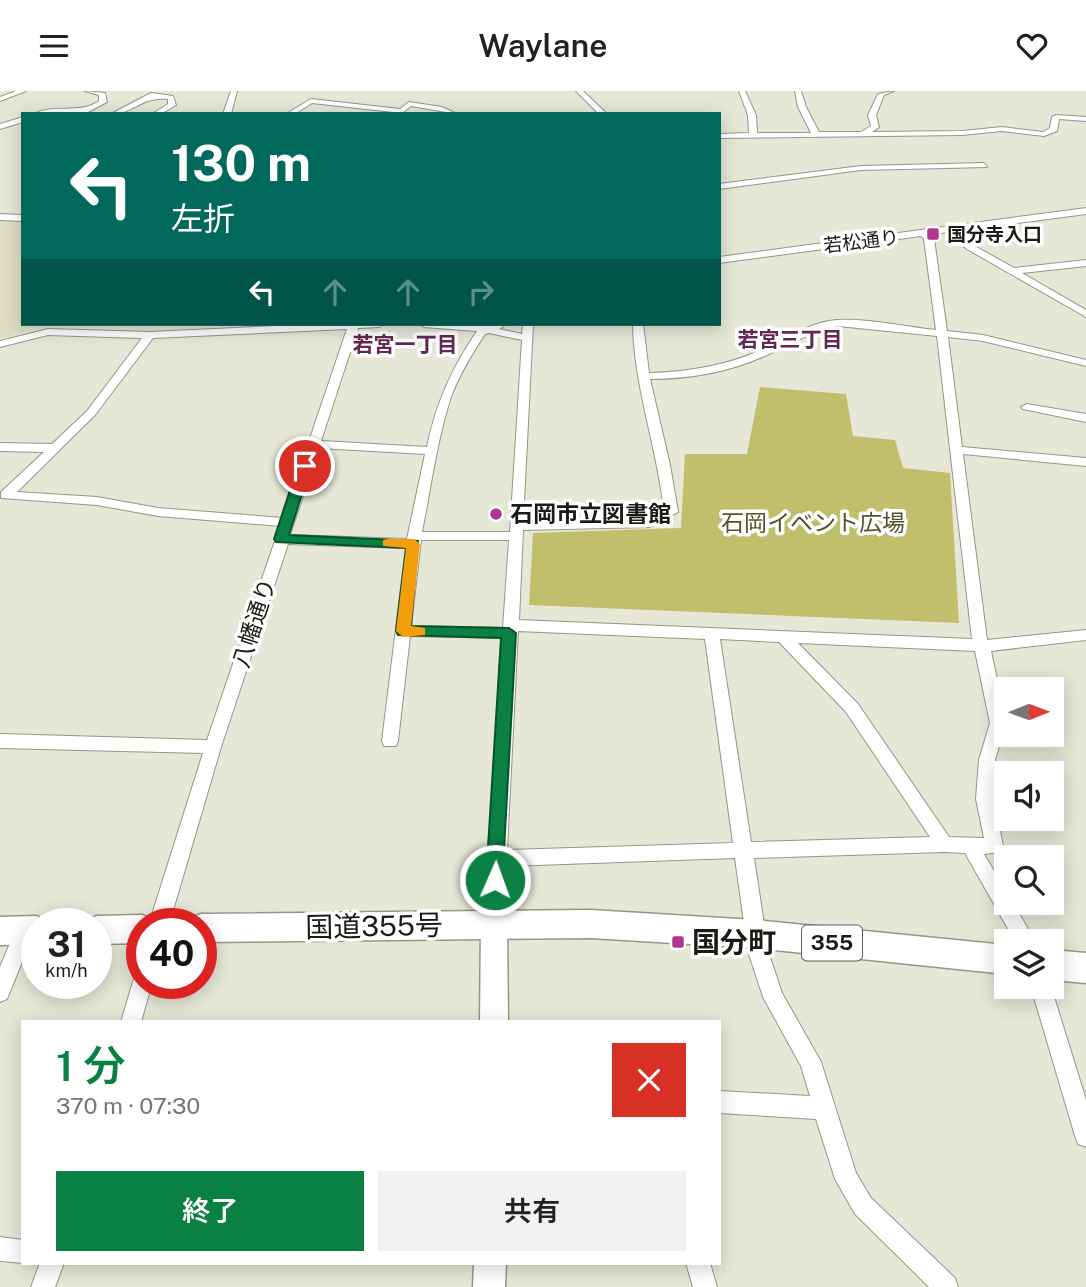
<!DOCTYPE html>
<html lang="ja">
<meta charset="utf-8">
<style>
:root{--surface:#fff;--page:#f2f2f2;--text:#222;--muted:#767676;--accent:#0b8043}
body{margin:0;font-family:"Public Sans","Noto Sans JP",sans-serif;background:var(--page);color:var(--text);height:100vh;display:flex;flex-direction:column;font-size:26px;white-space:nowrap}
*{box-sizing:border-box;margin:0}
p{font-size:23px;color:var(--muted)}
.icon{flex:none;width:38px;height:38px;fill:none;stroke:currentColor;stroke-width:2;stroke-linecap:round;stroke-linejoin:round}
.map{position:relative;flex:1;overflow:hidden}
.sheet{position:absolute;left:21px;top:929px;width:700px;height:245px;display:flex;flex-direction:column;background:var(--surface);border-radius:0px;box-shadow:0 4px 18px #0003}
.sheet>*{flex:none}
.banner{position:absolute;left:21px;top:21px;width:700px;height:214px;border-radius:0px;box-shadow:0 4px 18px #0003;background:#00695c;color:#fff;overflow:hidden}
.needle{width:46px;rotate:89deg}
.buttons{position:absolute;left:994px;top:586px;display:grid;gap:14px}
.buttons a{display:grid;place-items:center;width:70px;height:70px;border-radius:0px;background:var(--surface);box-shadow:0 4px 18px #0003;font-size:35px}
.speed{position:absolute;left:21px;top:817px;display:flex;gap:14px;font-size:35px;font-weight:700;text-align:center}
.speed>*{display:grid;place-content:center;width:91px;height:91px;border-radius:50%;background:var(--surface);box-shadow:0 4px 18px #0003;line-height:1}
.speed small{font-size:18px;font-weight:400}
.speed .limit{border:10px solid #d22;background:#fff;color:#111}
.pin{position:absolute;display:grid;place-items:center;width:60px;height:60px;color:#fff;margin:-30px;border:4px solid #fff;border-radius:50%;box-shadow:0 2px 7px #0007}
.me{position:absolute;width:77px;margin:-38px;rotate:2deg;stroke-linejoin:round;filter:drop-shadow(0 0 5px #0008)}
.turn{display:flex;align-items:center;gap:24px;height:147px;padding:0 35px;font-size:32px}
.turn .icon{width:91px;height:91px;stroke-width:2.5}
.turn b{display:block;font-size:49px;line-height:60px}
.lanes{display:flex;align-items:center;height:66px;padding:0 35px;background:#0003;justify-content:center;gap:35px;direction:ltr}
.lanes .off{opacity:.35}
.round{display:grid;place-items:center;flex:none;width:74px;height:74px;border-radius:0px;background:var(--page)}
.headline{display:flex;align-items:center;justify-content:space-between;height:119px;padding:0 35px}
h1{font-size:42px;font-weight:600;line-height:52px;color:var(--accent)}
.action{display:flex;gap:14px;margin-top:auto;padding:14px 35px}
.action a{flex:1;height:80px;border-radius:0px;background:var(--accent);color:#fff;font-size:28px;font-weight:600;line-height:80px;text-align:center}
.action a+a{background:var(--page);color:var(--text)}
header{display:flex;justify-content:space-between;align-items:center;height:91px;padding:0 35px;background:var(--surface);font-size:32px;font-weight:600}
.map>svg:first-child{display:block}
</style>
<header><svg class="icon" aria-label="menu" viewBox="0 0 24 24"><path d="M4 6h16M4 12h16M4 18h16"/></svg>Waylane<svg class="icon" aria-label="heart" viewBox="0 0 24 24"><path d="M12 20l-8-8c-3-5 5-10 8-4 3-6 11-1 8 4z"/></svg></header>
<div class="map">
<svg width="1086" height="1196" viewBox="0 0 1086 1196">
<rect width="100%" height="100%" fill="#e7e7d7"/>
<path fill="#dedec6" d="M0 128 23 131V233H32L26 241 0 248Z"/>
<path fill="#c1be6c" d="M760 296 846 303 853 345 895 349 903 377 950 382 959 532 529 514 533 442 681 437 685 363H747Z"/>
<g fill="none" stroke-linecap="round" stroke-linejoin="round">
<g stroke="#969686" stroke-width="2">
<path id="minor" d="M16 0H26L0 10V6Z
M85 0 105 2 107 11 88 21 34 23C54 12 79 24 99 10V4Z
M231 0H237L231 23H223Z
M576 0H583L607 23H599Z
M739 0H745L756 24 757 42H811L798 16 795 0H801L806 16 819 41H861L871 35 868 24 878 3 894 0 884 4 876 24 879 36 872 41 962 40 1002 36 1043 41 1050 37 1052 26 1056 24 1086 26V30L1059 28 1057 40 1044 45 1002 40 962 44 719 47V43L749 42 748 24Z
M151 2 173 5 176 14 161 23H152L168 13V8C141 5 134 23 111 23Z
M311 8 400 18 409 11 442 16 457 23 411 15 402 22 312 12 295 23H286Z
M23 26V31L0 38V33Z
M984 72 987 76 861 79 719 98V93L861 75Z
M1086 117V123L957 140 973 154 1014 177 1086 169V175L1022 182 1086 219V226L967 158 947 141 930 144 934 148 947 240 983 244 1086 269V275L983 250 948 246 962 356 1086 367V375L963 363 987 549 1086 539V549L991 560 1006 632 995 669 994 708 1003 755 1000 761 984 763 1006 800V812H1013L1035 850H1015L965 762 944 761 754 767 768 860 782 902 821 971 856 1082 871 1107 955 1187 958 1196H929L855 1123 835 1088 816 1028 719 1022V1000L810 1005 801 975 763 906 748 860 735 767 506 775 504 833 501 839 494 842 487 839 484 833 503 547 410 545 398 650 396 655H384L382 650 406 457 288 453 221 656 169 833H149L203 662 0 657V643L207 649 280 435 158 425 97 414 1 407V401L44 361 0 360V352L52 353 87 320 142 247 48 244 0 256V250L48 238 150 241 319 233H384L379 236 358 237 321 350 427 356C436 312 452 277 477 240L424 236 419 233 487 235 506 233 499 238 522 243 523 233H533L523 431 646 428 664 419C657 356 634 296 633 233H643L649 282C687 281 724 275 759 260 782 250 803 235 829 230 856 225 907 236 936 239L924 148 921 145 719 172V166ZM838 235 937 245 972 548 519 529 523 439 649 436 678 421 670 374 650 288C691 288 730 281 767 264 791 254 812 239 838 235ZM347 238 283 427 158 417 97 406 17 401 95 324 153 247ZM489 242 522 249 510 441H422C431 396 437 349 451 306 459 284 472 263 485 243ZM319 357 425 363 407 448 290 444ZM421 449H509L503 537 411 535ZM518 540 705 548 733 752 507 759ZM720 548 779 551 846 621 930 746 751 751ZM798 552 975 560 990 632 979 669 976 708 984 747 949 746 858 613Z
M0 123 23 124V130L0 129Z
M1027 313 1086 323V331L1023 318 1021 316Z
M25 830 32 833 35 839 7 908 0 911V876L18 833Z
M142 881V892H152L141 931H121L135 884Z
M1031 896H1051L1086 1009V1056L1078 1053 1075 1045Z
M0 1146 23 1149 24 1172 0 1170Z
M40 1172H64L55 1196H31Z
M686 1172H710L717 1196H693Z"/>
</g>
<g stroke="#969686" stroke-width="3">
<path id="major" d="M494 821 503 825 507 833 508 931H480L481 833 485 825Z
M474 1172H506L505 1196H473Z"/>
</g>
<g stroke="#969686" stroke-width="3">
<path id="highway" d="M591 819 755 829 1006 854V883L755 857 591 847 201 851V833H188L190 827 201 823Z
M142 824 153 828 155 833H142V852L96 853V833H84L96 825Z
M37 825 49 833H37V853L0 854V826Z
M1052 859 1086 862V892L1052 889Z"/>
</g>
<use href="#minor" fill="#fff" fill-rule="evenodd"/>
<use href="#major" fill="#fff" fill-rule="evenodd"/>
<use href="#highway" fill="#fff" fill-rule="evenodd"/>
</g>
<path fill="#0b8043" stroke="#07532c" stroke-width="2" d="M305 371 311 375 289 444 418 450 411 535 509 537 516 542 502 795 495 798 489 795 486 789 501 547 398 544 396 540 406 457 276 451 274 448 298 375Z"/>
<path fill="#f59e0b" d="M388 448H414L420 453 411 535 425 537V544L403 546 396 540 406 457 383 455V449Z"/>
<g fill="#af378d" stroke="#fff" stroke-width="2.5">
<rect x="926" y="136" width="14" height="14" rx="3.5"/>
<circle cx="496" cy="423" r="7"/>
<rect x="671" y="844" width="14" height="14" rx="3.5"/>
</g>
<g text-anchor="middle" stroke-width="7" stroke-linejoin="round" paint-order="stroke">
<g font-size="19" font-weight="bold" fill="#1b1b15" stroke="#fff" text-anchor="start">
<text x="947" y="150">国分寺入口</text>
</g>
<g font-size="19" fill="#1b1b15" stroke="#fff">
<text transform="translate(861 150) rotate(-7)" y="7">若松通り</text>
</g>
<g font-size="21" font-weight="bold" fill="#632851" stroke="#fff">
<text x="790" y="256">若宮三丁目</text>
<text x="405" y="261">若宮一丁目</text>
</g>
<rect fill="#fff" stroke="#5f5f5b" stroke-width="2" x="802" y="834.5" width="60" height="35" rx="5"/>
<g font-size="21" font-weight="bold" fill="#1b1b15">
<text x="832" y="859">355</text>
</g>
<g font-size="23" font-weight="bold" fill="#1b1b15" stroke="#fff" text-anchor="start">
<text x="510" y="431">石岡市立図書館</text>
</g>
<g font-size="23" fill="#545227" stroke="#fff">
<text x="813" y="440">石岡イベント広場</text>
</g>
<g font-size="23" fill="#1b1b15" stroke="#fff">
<text transform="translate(254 532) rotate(-72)" y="8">八幡通り</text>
</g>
<g font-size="28" fill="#1b1b15" stroke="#fff">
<text transform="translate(374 835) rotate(-1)" y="10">国道355号</text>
</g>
<g font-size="28" font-weight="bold" fill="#1b1b15" stroke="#fff" text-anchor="start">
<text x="692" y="861">国分町</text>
</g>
</g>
</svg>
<div class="buttons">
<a><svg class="needle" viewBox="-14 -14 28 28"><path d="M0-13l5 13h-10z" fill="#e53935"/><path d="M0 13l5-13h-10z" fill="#767676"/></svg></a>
<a><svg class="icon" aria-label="sound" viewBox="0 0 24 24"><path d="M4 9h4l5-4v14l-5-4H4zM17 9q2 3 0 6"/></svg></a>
<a><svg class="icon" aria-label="search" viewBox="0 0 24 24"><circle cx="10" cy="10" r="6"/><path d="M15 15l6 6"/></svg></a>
<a><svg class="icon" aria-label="layers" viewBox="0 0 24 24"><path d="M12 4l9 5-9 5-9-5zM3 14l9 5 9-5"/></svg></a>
</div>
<div class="speed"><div>31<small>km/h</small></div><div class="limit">40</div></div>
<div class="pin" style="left:305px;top:375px;background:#d93025"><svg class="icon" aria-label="arrive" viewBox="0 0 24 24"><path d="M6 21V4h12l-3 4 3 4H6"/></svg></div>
<svg class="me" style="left:495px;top:789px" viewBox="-20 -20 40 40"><circle r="17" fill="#0b8043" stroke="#fff" stroke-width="3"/><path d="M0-11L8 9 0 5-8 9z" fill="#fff"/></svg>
<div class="banner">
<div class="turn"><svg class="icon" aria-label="left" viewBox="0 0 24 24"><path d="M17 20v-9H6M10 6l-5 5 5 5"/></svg><div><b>130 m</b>左折</div></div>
<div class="lanes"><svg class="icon" aria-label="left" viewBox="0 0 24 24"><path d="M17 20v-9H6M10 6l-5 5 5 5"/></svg><svg class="icon off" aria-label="ahead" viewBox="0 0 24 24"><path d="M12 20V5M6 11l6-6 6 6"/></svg><svg class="icon off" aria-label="ahead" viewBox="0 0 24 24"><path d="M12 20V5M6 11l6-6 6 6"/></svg><svg class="icon off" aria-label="right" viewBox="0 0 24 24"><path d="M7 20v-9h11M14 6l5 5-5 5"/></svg></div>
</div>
<section class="sheet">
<div class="headline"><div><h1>1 分</h1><p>370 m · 07:30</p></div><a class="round" style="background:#d93025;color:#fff"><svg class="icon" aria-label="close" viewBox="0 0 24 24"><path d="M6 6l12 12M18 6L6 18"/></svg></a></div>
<div class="action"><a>終了</a><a>共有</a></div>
</section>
</div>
